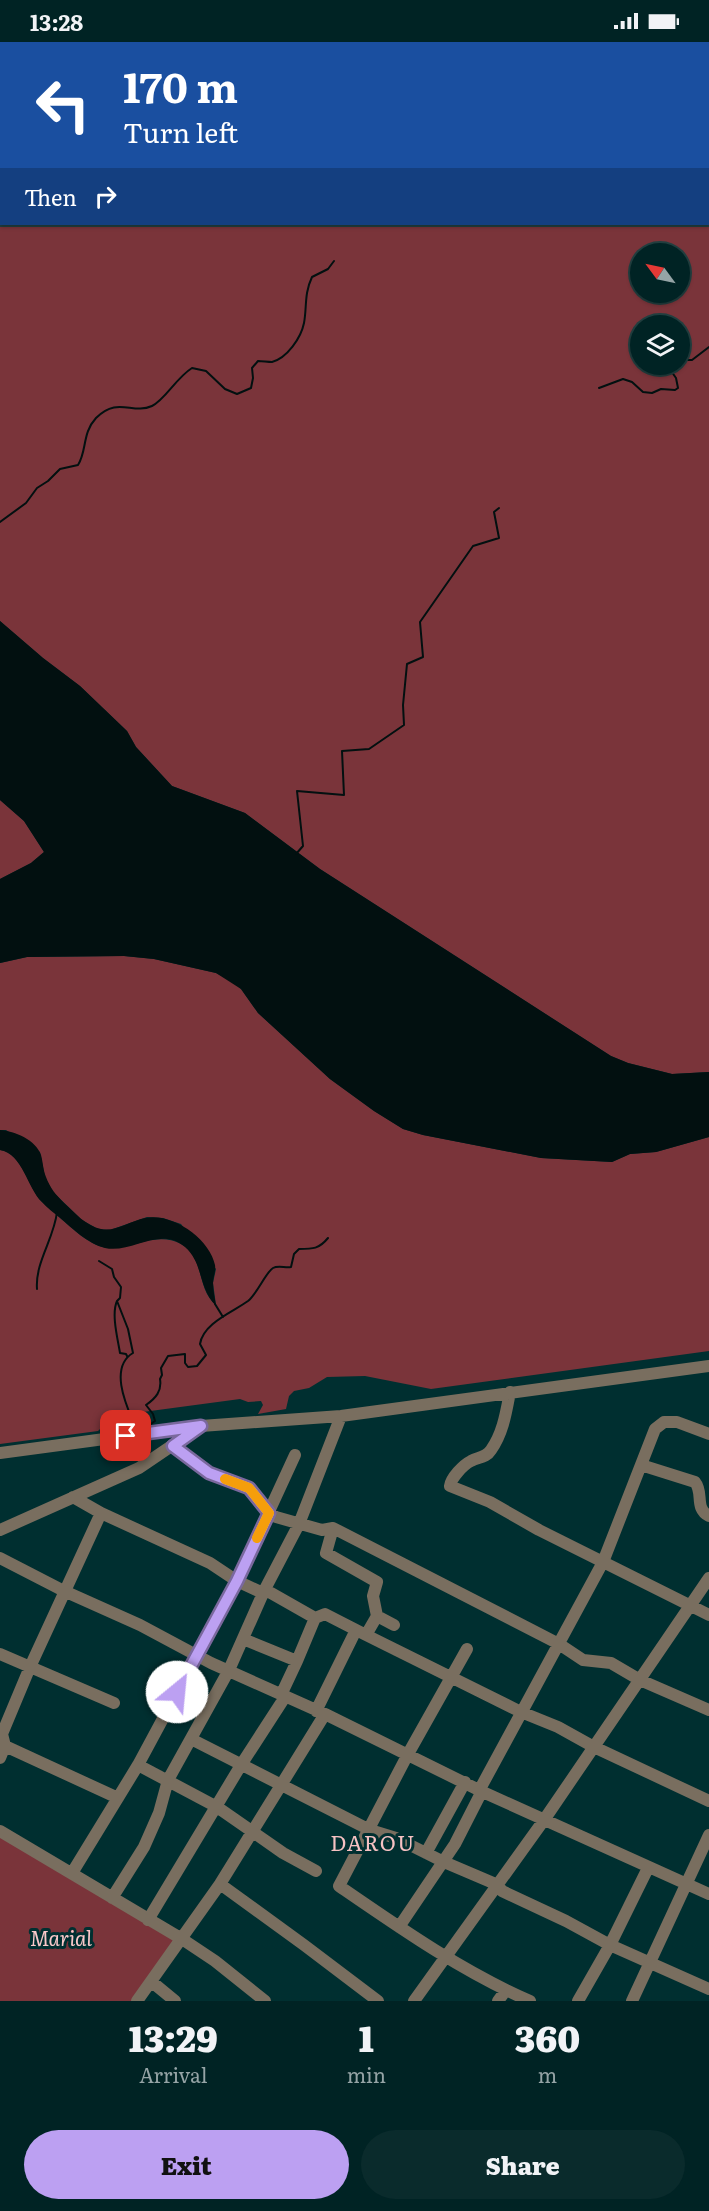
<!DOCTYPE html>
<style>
:root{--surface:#002324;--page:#0a2b2c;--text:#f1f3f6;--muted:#95a4a6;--line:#224041;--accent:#bca0f2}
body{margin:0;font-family:Literata,serif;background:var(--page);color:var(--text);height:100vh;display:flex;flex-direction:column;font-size:22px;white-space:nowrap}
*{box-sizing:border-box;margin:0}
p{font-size:20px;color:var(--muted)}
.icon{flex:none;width:33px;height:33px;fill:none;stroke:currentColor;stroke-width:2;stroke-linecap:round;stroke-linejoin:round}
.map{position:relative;height:1959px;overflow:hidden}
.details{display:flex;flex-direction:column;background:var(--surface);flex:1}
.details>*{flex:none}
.hud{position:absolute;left:0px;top:0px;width:710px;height:183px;box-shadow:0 2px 4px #0004,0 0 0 2px var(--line);background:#1a4fa0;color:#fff;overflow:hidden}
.needle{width:39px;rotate:303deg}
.buttons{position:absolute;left:630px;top:201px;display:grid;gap:12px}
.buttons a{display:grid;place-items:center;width:60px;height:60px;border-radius:50%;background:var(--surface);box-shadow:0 2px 4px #0004,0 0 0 2px var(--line);font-size:30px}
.pin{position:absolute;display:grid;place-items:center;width:51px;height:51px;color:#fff;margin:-26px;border-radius:12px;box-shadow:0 3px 9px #0006}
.me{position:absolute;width:66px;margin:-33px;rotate:28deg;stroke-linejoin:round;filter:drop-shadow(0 0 4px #0008)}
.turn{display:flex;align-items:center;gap:21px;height:126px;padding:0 24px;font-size:27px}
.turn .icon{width:78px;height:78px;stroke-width:2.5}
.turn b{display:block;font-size:42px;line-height:51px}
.then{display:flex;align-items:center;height:57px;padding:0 24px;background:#0003;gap:12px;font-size:22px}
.eta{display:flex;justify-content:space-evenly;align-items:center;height:102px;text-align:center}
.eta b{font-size:36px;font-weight:800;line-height:42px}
.button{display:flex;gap:12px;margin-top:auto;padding:12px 24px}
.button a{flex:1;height:69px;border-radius:36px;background:var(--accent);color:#111;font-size:24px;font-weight:800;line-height:69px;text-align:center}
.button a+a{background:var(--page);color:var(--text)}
.status{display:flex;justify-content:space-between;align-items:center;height:42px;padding:0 30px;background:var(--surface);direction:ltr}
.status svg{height:16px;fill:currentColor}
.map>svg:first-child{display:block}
</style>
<div class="status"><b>13:28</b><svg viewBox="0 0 49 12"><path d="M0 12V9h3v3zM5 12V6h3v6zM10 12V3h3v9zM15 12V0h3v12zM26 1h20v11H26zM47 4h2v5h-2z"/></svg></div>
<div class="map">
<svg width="709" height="1959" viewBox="0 0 709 1959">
<rect width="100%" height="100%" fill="#002f30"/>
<path fill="#7a343a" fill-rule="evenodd" d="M0 0H709V1030L672 1032 628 1021 611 1014 320 827 245 771 172 744 136 705 127 689 80 644 43 616 0 579ZM2 2H708V182H2ZM640 212H680V250H640ZM640 284H680V322H640Z
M0 758 24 779 44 810 31 821 0 837Z
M124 914 154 917 216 931 233 940 241 947 258 971 330 1037 374 1069 403 1087 423 1093 541 1116 612 1120 630 1112 656 1110 709 1095V1309L431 1347 365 1334 327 1335 309 1346 294 1349 289 1354 286 1367 258 1372 263 1363 261 1359 248 1360 240 1357 128 1372 110 1377 98 1389 0 1402V1108C23 1112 28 1146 42 1160 47 1165 54 1170 59 1175 72 1186 92 1206 109 1206 134 1207 156 1189 181 1202 205 1215 196 1247 216 1263L213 1241 216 1227 181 1182 163 1176 147 1175 110 1188 98 1187 82 1178 53 1150 45 1135 40 1110 6 1088H0V921L27 915Z
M0 1792 179 1898 133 1959H0Z"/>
<path fill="#021010" d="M0 579 43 616 80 644 127 689 136 705 172 744 245 771 320 827 611 1014 628 1021 672 1032 709 1030V1095L656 1110 630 1112 612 1120 541 1116 423 1093 403 1087 374 1069 330 1037 258 971 241 947 216 931 154 917 124 914 27 915 0 921V837L31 821 44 810 24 779 0 758Z
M0 1088C15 1089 36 1098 41 1113 43 1120 43 1128 46 1135 50 1146 56 1153 64 1161 75 1171 86 1184 101 1187 116 1190 130 1179 145 1176 172 1170 210 1197 215 1223 216 1230 213 1235 213 1241 213 1249 215 1257 216 1264 198 1246 204 1222 185 1205 160 1183 132 1212 105 1206 88 1202 72 1186 59 1175 54 1171 47 1166 42 1160 27 1146 23 1112 0 1108Z"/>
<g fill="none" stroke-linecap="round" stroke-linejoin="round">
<path stroke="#021010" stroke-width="2" d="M708 19H709
M708 139 709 138
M680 318H692L709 305
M599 346 623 337 632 340 643 350 652 351 661 347 675 348 678 346 676 336 669 326 670 322
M0 480 26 461 37 446 48 439 60 427 78 423C87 409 82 391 96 376 118 354 132 373 152 364 165 358 176 336 192 326L206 329 225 347 237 352 251 346 253 336 252 326 258 319C262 319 268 320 272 320 287 316 301 296 304 281 307 265 304 252 312 235L328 227 334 219
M296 812 303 804 297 749 344 753 342 709 369 707 404 683 403 663 407 622 423 615 420 580 473 504 499 496 494 470 499 466
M99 1219 112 1227 114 1235 121 1245 120 1256 117 1259 128 1287 133 1311C109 1325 126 1363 134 1382L139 1385 145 1386 155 1379 153 1372 146 1363C156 1356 162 1349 160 1337L162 1333 161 1326 168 1314 185 1312V1321L188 1325 197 1324 206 1313 200 1302C203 1281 233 1270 248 1259 257 1252 266 1230 273 1226 278 1223 285 1226 291 1225L294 1212 299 1207C313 1207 319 1207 328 1196
M37 1247C35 1220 54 1197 57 1170
M117 1259C111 1272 118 1298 120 1311L126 1312 127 1314
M215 1262 223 1275"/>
<path stroke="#796e5f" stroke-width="12" d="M510 1350C506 1371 503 1391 491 1408 486 1416 478 1415 471 1419 463 1423 451 1436 450 1444L490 1460 539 1488 709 1573
M173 1404 209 1431 249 1446 269 1471 276 1475 322 1488 333 1486 559 1602 583 1618 611 1621 640 1638 709 1668
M0 1411 201 1384 341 1374 709 1324
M641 1423 695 1440C704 1451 694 1466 709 1474
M73 1455 101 1471 210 1521 237 1539 263 1551 264 1549 271 1551 315 1576
M0 1488 139 1426 198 1386
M0 1516 64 1549 140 1583 211 1621 325 1672 485 1751 709 1852
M377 1574 394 1583
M366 1593 521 1670 558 1685 594 1705 709 1759
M243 1597 297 1619
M467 1607 408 1712 339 1844C400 1886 463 1930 530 1959
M0 1612 114 1661
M281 1653 297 1619 315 1576 325 1572 366 1593 377 1574 373 1554 377 1540 326 1511 333 1486
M316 1669 356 1588
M191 1697 370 1788 396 1796 444 1820 498 1843 502 1849 566 1879 610 1903 709 1947
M5 1704 118 1756
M0 1716 5 1704 2 1692 30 1625 101 1471
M138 1723 217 1765 283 1811 316 1829
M0 1789 182 1897 215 1919 265 1959
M426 1811 465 1740
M72 1831 138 1723 237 1539 295 1413
M220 1842 304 1903 378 1959
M112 1856 144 1805 159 1771 168 1738 229 1628 264 1549 299 1482 341 1374
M148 1878 241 1723 285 1655
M399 1885 455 1802 481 1751 480 1747 603 1520 655 1387 664 1380H677L709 1392
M152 1940 175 1959
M137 1959 220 1842 325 1672
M414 1959 544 1778 709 1536
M498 1959 506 1948
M578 1959 610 1903 648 1826
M632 1959 709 1793"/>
</g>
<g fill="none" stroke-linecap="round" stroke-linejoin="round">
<g stroke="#7a689d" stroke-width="15">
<path id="route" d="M126 1394 201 1384 173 1404 209 1431 249 1446 269 1471 237 1539 177 1650"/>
</g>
<use href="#route" stroke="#bca0f2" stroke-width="10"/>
<path stroke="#f59e0b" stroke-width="10" d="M225 1437 249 1446 269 1471 257 1496"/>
</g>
<g text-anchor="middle" stroke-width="6" stroke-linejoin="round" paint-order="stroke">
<g font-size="20" font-style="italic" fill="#fac8c9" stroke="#002f30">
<text x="61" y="1904">Marial</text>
</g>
<g font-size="21" letter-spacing="1.5" fill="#f6c2c3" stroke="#002f30">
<text x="373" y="1809">DAROU</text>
</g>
</g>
</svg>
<div class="buttons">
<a><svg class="needle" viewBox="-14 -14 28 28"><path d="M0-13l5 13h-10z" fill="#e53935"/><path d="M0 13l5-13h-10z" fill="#95a4a6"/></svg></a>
<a><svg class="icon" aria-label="layers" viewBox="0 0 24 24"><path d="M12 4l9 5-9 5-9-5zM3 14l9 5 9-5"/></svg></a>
</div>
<div class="pin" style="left:126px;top:1394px;background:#d93025"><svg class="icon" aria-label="arrive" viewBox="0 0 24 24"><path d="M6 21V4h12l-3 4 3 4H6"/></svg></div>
<svg class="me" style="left:177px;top:1650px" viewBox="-20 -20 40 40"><circle r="19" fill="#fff"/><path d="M0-13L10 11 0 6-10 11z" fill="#bca0f2"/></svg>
<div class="hud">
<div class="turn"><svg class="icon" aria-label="left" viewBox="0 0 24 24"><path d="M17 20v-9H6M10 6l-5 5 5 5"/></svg><div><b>170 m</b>Turn left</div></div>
<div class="then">Then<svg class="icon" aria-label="right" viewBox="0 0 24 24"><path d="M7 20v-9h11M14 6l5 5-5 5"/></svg></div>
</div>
</div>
<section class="details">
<div class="eta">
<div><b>13:29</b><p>Arrival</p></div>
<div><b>1</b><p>min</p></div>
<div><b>360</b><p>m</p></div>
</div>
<div class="button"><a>Exit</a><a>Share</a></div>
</section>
